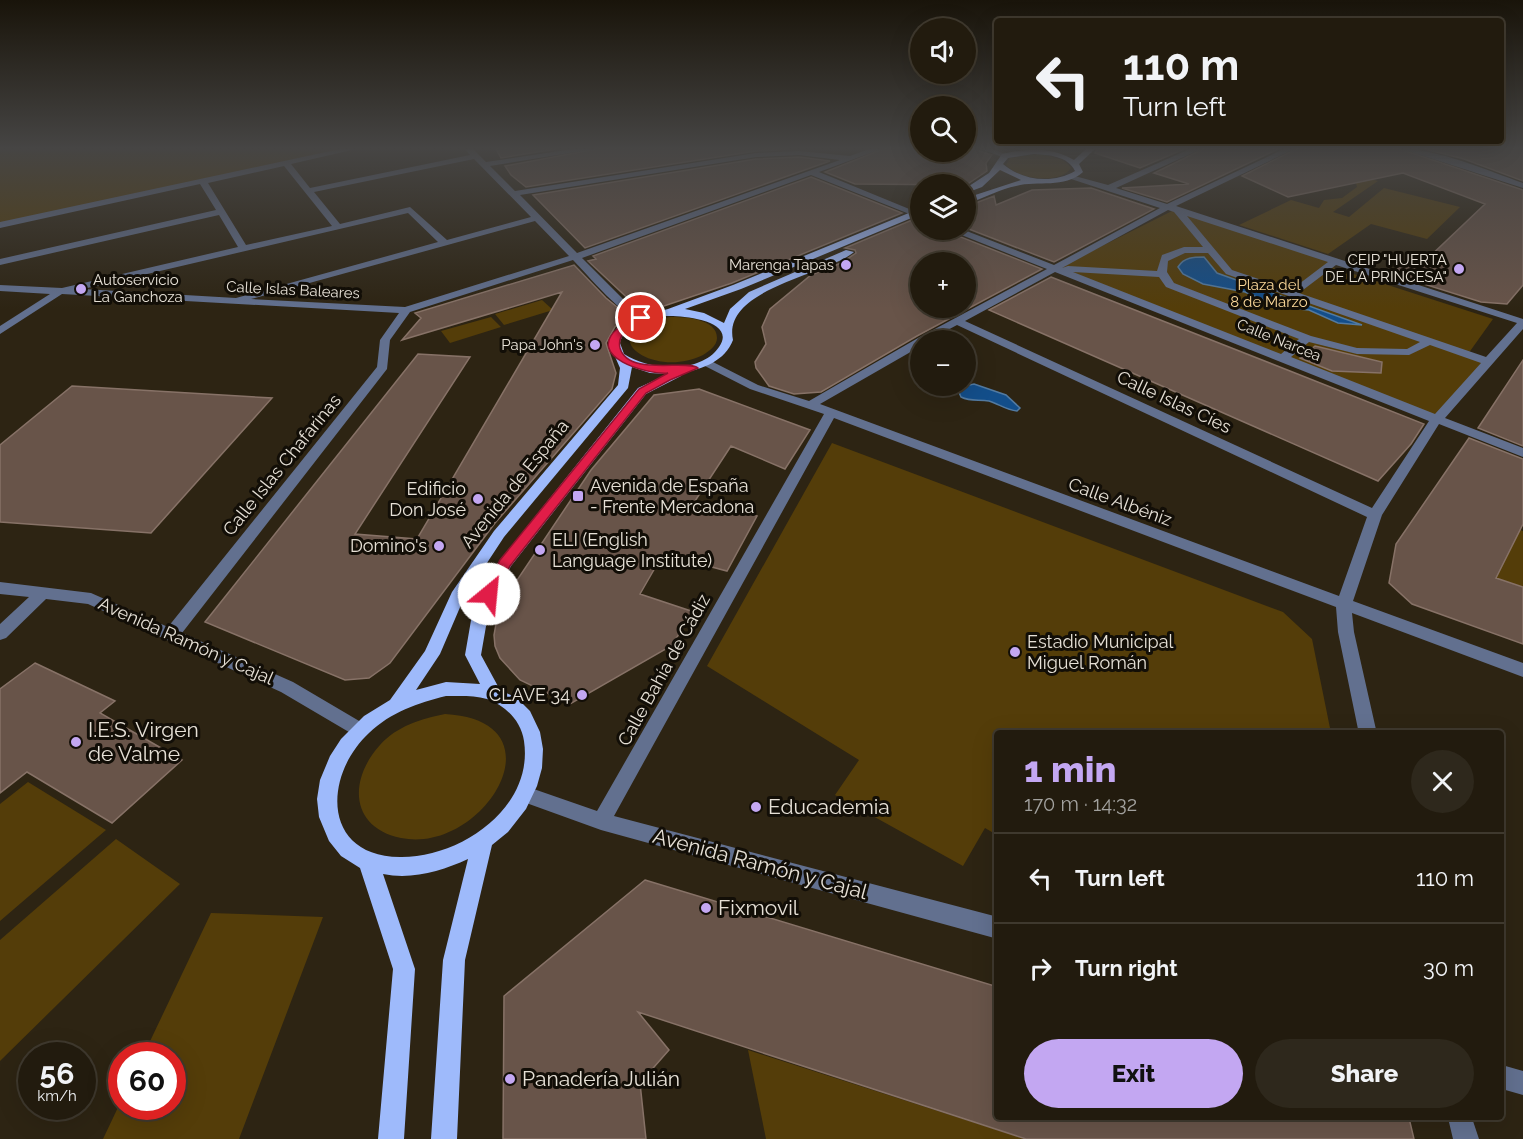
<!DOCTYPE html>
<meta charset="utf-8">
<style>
:root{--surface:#221b0e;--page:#2e281c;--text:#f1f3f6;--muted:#a2a19e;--line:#3f392e;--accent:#c3a7f2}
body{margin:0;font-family:Raleway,sans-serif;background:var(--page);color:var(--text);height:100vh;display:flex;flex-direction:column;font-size:22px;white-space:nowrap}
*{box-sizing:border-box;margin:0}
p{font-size:20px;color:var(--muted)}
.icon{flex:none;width:33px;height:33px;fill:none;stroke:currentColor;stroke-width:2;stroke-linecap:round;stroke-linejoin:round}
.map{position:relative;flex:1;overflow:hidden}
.side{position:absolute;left:994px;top:730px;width:510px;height:390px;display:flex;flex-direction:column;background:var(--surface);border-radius:6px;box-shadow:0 6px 24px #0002,0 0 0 2px var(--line)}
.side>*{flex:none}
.banner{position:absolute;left:994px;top:18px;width:510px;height:126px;border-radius:6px;box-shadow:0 6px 24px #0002,0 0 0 2px var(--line);background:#221b0e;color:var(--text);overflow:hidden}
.tools{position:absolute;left:910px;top:18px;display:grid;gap:12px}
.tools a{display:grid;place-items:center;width:66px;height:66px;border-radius:50%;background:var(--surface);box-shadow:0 6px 24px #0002,0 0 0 2px var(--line);font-size:30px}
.speed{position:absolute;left:18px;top:1042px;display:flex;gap:12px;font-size:30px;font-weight:700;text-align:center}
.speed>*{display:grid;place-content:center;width:78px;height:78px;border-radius:50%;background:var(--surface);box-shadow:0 6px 24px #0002,0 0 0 2px var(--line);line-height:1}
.speed small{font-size:15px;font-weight:400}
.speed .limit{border:9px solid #d22;background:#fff;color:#111}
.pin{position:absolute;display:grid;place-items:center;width:51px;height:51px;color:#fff;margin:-26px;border:3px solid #fff;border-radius:50%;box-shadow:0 2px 6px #0007}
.me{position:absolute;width:66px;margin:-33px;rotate:28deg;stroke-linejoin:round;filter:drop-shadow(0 0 4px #0008)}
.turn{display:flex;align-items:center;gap:21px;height:126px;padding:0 30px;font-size:27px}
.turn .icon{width:78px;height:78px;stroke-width:2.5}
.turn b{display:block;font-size:42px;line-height:51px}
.round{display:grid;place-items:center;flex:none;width:63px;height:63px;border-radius:32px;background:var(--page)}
.summary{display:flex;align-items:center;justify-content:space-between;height:102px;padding:0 30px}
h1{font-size:36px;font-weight:800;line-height:45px;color:var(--accent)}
.action{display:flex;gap:12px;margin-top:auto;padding:12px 30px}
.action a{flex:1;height:69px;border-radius:36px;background:var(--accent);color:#111;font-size:24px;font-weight:800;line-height:69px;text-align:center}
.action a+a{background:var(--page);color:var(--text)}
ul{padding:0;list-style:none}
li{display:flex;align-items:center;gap:18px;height:90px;padding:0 30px;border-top:2px solid var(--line)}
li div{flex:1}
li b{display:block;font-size:22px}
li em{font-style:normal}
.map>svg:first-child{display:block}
</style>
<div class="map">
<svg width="1523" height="1139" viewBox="0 0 1523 1139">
<rect width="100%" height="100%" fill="#2d2413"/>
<path fill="#543d09" d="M0 149H352L0 225Z
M1037 154C1049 156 1064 157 1071 168 1060 185 1018 179 1006 165L1010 158Z
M1339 170 1378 181 1333 212 1349 217 1384 188 1460 207 1427 239 1371 224 1328 254 1239 225 1291 200 1319 208 1324 200 1342 198 1357 187 1356 183Z
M1176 209 1335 261 1329 266 1493 319 1468 354 1489 362 1436 420 1056 269Z
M542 300 553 310 504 325 495 314Z
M491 317 501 327 450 343 441 331Z
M670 317C683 317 717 318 717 338 717 346 709 351 703 355 651 381 586 330 670 317Z
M832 443 1283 612 1312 639 1331 733 998 734 997 835 985 828 963 866 835 795 859 760 707 666Z
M1520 530 1523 531V587L1496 578Z
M445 714C566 721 483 855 401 838 349 827 349 779 380 745 397 726 421 719 445 714Z
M28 782 106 830 0 921V804Z
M116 839 180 884 0 1061V940Z
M211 913 323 917 239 1139H103L121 1101 122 1107H172V1056H143Z
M748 1050 1025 1139H766Z"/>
<path fill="#134e8a" stroke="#527aa1" stroke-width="1.5" d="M1204 257 1217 273 1362 325 1338 323 1309 310 1280 307 1245 292 1203 284 1183 274 1178 267C1184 257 1194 257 1204 257Z
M974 384 1006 395 1020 408 1017 411C1006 410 999 404 989 401 979 399 971 402 961 397L958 390 960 387Z"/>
<path fill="#685449" stroke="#877267" stroke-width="1.5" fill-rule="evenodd" d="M496 149H556L501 158Z
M596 149H789L756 151 526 187 511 175 505 166Z
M883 149H921V152H966V149H973L992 155 986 163 987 171 966 185 855 184 825 172Z
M1097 149H1184L1140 168 1095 153Z
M1203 149H1278L1167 202 1122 188 1189 184 1154 173Z
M1296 149H1400L1523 190V285L1507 304 1481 302 1392 274 1409 257 1424 262 1485 204 1403 173 1288 197 1242 176Z
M1425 149H1523V181L1464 159Z
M799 157 830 161 585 248 533 195 756 159Z
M811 177 902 213 732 283 664 306 639 305 637 307 588 261 596 259 593 256Z
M1091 188 1154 209 1054 262 966 228V204H973L994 196 996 205 1032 190Z
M919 217 921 230H951L953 234 1042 269 917 336 821 392 794 394 769 386 756 368 755 362 766 344 762 327 770 309 811 275 841 263 856 253 855 250 845 248ZM921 262H966V308H921Z
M574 265 606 298 628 316 615 327 606 343 616 373 612 389 495 523 390 663 369 678 345 680 205 622 418 354 470 357 355 534 417 539 562 292 402 340 421 318 415 313Z
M1051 277 1290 371 1424 424 1411 444 1378 481 989 310Z
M1315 346 1382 362 1381 373 1332 371 1300 358Z
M1523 360V446L1478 428Z
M72 386 272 398 151 533 0 522V445Z
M699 389 810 430 785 469 731 446 695 501 757 516 727 571 663 554 640 594 694 612 671 646 570 704 520 680 500 658 495 646 494 635 499 607 591 470 654 395Z
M1469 438 1523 459V524L1496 578 1523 587V644L1412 604 1389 583 1396 544Z
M35 663 115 701 100 713 182 760 112 823 27 772 0 793V689Z
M645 880 998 987V1118H1409L1414 1139H1026L638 1012 669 1050 640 1083 646 1139H503L504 996Z"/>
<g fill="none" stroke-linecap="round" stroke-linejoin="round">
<path fill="#62708f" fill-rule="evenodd" d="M340 149H356L291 164 310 188 470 155 465 149H473L486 162 573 149H594L490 166 515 191 756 153 799 151 850 156 869 149H881L819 172 919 213 912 215 811 175 582 258 627 303 645 316V320C627 323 587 274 573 260L410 312 390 340 387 369 182 633 293 682 366 725 369 730 366 735 360 738 354 735 281 692 88 604 46 599 6 638 0 640V624L29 597 0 594V582L91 593 168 627 377 367 380 340 399 313 62 294 0 334V326L50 294 0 291V285L62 288 238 247 219 215 0 265V259L216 210 200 184 0 228V222ZM799 155 840 160 577 253 520 195 756 157ZM474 159 531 217 447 240 410 207 340 224 314 192ZM284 166 332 226 246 245 208 183ZM408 213 438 242 236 298 83 289ZM535 221 569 256 405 307 251 299Z
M981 149H993L1009 156 1005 158Z
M1190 149H1201L1116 188 1167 204 1284 149H1294L1176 206 1523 319V329L1445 418 1523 448V457L1439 424 1382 515 1353 601 1523 663V677L1352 613 1354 632 1377 734H1359L1338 632 1336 607 834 418 614 816 998 917V939L601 830 518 800 516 794 518 788 525 786 597 811 824 414 750 389 703 365V361H711L758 385 809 401 918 338 1047 269 954 232 953 230H964L1054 265 1160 208 1071 179V175L1108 185ZM1168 210 1174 212 1203 247H1184L1162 255 1157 271 1068 266 1062 268ZM1187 216 1328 262 1291 290 1232 270ZM1185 253H1208L1226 274 1420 342 1407 349 1357 348 1311 336 1174 283 1167 272 1168 261ZM1336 265 1517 323 1486 357 1299 293ZM1055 272 1429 421 1372 508 965 321ZM1073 272 1159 277 1166 287 1299 339 1281 354ZM957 325 1367 517 1339 596 820 404 921 346V340H929ZM1309 342 1357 354 1409 355 1430 345 1481 363 1435 414 1291 357Z
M1402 149C1438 149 1489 171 1523 183V188Z
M1502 1065 1523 1071V1095L1502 1089Z
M1448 1118H1472L1479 1139H1453Z"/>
<path fill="#9ebafb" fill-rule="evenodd" d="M1086 149H1095L1079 164 1083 172C1064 189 1038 180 1016 186 1001 189 986 197 972 202H966V198L1021 180 1000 170 982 187 966 193V188L989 173 1002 154C1027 148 1052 147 1074 160ZM1034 154C1049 155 1068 156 1075 171 1053 184 1023 181 1003 164L1008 158Z
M921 208V214L741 289 685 309 704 313 724 323 730 309 749 292 846 250 854 252C825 276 722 288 733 340 725 361 703 369 682 373L681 376 646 394 511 566 489 609 481 655 500 690 517 698 530 711 540 732 543 749 542 768 537 786 526 809 508 832 492 845 465 960 457 1139H431L443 960 468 859C442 871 412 880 383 874L415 969 404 1139H378L393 969 360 868 341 856 329 841 319 817 317 799 320 780 330 756 341 739 364 716 390 700 425 651 452 592 494 531 618 385 620 368 609 343 617 328 631 319 668 309 733 285ZM666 316C680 315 738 320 719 347 700 375 648 370 624 354L620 343C624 324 649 319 666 316ZM632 367 650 373 668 374 638 388 498 563 473 609 465 655 480 684 446 682 416 690 440 654 464 598 504 537 628 388ZM446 696C459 696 474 695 487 699 506 706 521 721 524 741 534 808 460 858 400 857 322 856 323 776 369 733 391 712 418 703 446 696Z"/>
</g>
<linearGradient id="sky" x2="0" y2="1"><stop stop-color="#19140a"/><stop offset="0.48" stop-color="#464544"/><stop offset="1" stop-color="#464544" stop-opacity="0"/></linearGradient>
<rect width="1523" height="309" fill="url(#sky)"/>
<path fill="#e11d48" stroke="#92132f" stroke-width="1.5" d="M638 316 646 318C639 324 629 327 623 334 620 338 619 344 620 348 628 377 687 359 698 368L670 380 646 393 510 566 494 597H484L482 594 500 560 639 389 668 373C648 375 584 357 618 328 623 323 631 320 638 316Z"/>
<g fill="#c3a7f2" stroke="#120e07" stroke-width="2">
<circle cx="846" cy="265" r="6"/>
<circle cx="1459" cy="269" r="6"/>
<circle cx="81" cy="289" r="6"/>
<circle cx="595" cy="345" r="6"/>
<rect x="572" y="490" width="12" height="12" rx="3"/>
<circle cx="478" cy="499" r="6"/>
<circle cx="439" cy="546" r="6"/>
<circle cx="540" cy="550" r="6"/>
<circle cx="1015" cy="652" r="6"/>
<circle cx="582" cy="695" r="6"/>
<circle cx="76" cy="742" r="6"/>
<circle cx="756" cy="807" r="6"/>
<circle cx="706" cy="908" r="6"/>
<circle cx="510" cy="1079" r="6"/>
</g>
<g text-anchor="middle" stroke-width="6" stroke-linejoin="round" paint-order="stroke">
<g font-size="15" fill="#e6e0d6" stroke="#120e07" text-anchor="end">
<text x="1447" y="265">CEIP "HUERTA<tspan x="1447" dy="17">DE LA PRINCESA"</tspan></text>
<text x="834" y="270">Marenga Tapas</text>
<text x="93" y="285" text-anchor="start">Autoservicio<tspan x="93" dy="17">La Ganchoza</tspan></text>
<text x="583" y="350">Papa John's</text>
</g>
<g font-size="15" fill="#fad799" stroke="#120e07">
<text x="1269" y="290">Plaza del<tspan x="1269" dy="17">8 de Marzo</tspan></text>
</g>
<g font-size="15" fill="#e6e0d6" stroke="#120e07">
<text transform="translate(293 290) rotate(3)" y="5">Calle Islas Baleares</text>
<text transform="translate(1279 340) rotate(22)" y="5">Calle Narcea</text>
</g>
<g font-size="18" fill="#e6e0d6" stroke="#120e07">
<text transform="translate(1174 402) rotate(25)" y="6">Calle Islas Cíes</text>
<text transform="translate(282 465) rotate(-51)" y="6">Calle Islas Chafarinas</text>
<text transform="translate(515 484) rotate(-51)" y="6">Avenida de España</text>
<text transform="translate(1120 502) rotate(20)" y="6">Calle Albéniz</text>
<text transform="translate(186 641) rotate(24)" y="6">Avenida Ramón y Cajal</text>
<text transform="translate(664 670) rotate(-61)" y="6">Calle Bahía de Cádiz</text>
</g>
<g font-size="18" fill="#e6e0d6" stroke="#120e07" text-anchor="start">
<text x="590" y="492">Avenida de España<tspan x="590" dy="21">- Frente Mercadona</tspan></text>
<text x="466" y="495" text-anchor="end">Edificio<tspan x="466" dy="21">Don José</tspan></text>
<text x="552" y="546">ELI (English<tspan x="552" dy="21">Language Institute)</tspan></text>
<text x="427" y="552" text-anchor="end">Domino's</text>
<text x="1027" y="648">Estadio Municipal<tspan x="1027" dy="21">Miguel Román</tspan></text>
<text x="570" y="701" text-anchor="end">CLAVE 34</text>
</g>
<g font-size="21" fill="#e6e0d6" stroke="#120e07" text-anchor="start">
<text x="88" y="737">I.E.S. Virgen<tspan x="88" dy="24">de Valme</tspan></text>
<text x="768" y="814">Educademia</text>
<text x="718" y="915">Fixmovil</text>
<text x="522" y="1086">Panadería Julián</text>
</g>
<g font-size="21" fill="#e6e0d6" stroke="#120e07">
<text transform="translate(760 864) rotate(15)" y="7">Avenida Ramón y Cajal</text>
</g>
</g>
</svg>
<div class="tools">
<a><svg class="icon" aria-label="sound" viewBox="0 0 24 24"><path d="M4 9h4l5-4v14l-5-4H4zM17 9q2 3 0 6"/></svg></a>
<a><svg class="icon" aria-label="search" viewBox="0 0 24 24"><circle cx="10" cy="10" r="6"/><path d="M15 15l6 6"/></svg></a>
<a><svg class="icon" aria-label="layers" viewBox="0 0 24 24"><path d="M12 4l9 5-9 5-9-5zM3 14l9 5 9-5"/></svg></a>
<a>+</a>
<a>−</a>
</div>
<div class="speed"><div>56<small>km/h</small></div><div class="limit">60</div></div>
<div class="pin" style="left:641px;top:318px;background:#d93025"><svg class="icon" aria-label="arrive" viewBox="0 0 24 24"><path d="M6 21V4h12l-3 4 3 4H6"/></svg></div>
<svg class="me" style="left:489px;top:594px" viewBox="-20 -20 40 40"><circle r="19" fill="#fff"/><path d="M0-13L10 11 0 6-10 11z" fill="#e11d48"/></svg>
<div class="banner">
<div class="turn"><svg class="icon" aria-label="left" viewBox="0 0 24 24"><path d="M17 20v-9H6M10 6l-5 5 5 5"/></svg><div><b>110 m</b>Turn left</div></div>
</div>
<section class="side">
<div class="summary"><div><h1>1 min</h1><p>170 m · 14:32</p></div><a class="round"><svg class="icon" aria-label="close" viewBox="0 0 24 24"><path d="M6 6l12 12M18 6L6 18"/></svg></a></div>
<ul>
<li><svg class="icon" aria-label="left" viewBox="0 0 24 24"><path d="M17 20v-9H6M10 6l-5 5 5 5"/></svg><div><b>Turn left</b></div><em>110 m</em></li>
<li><svg class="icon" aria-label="right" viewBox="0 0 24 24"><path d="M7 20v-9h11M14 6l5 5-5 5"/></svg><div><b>Turn right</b></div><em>30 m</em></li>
</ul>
<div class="action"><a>Exit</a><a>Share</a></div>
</section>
</div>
